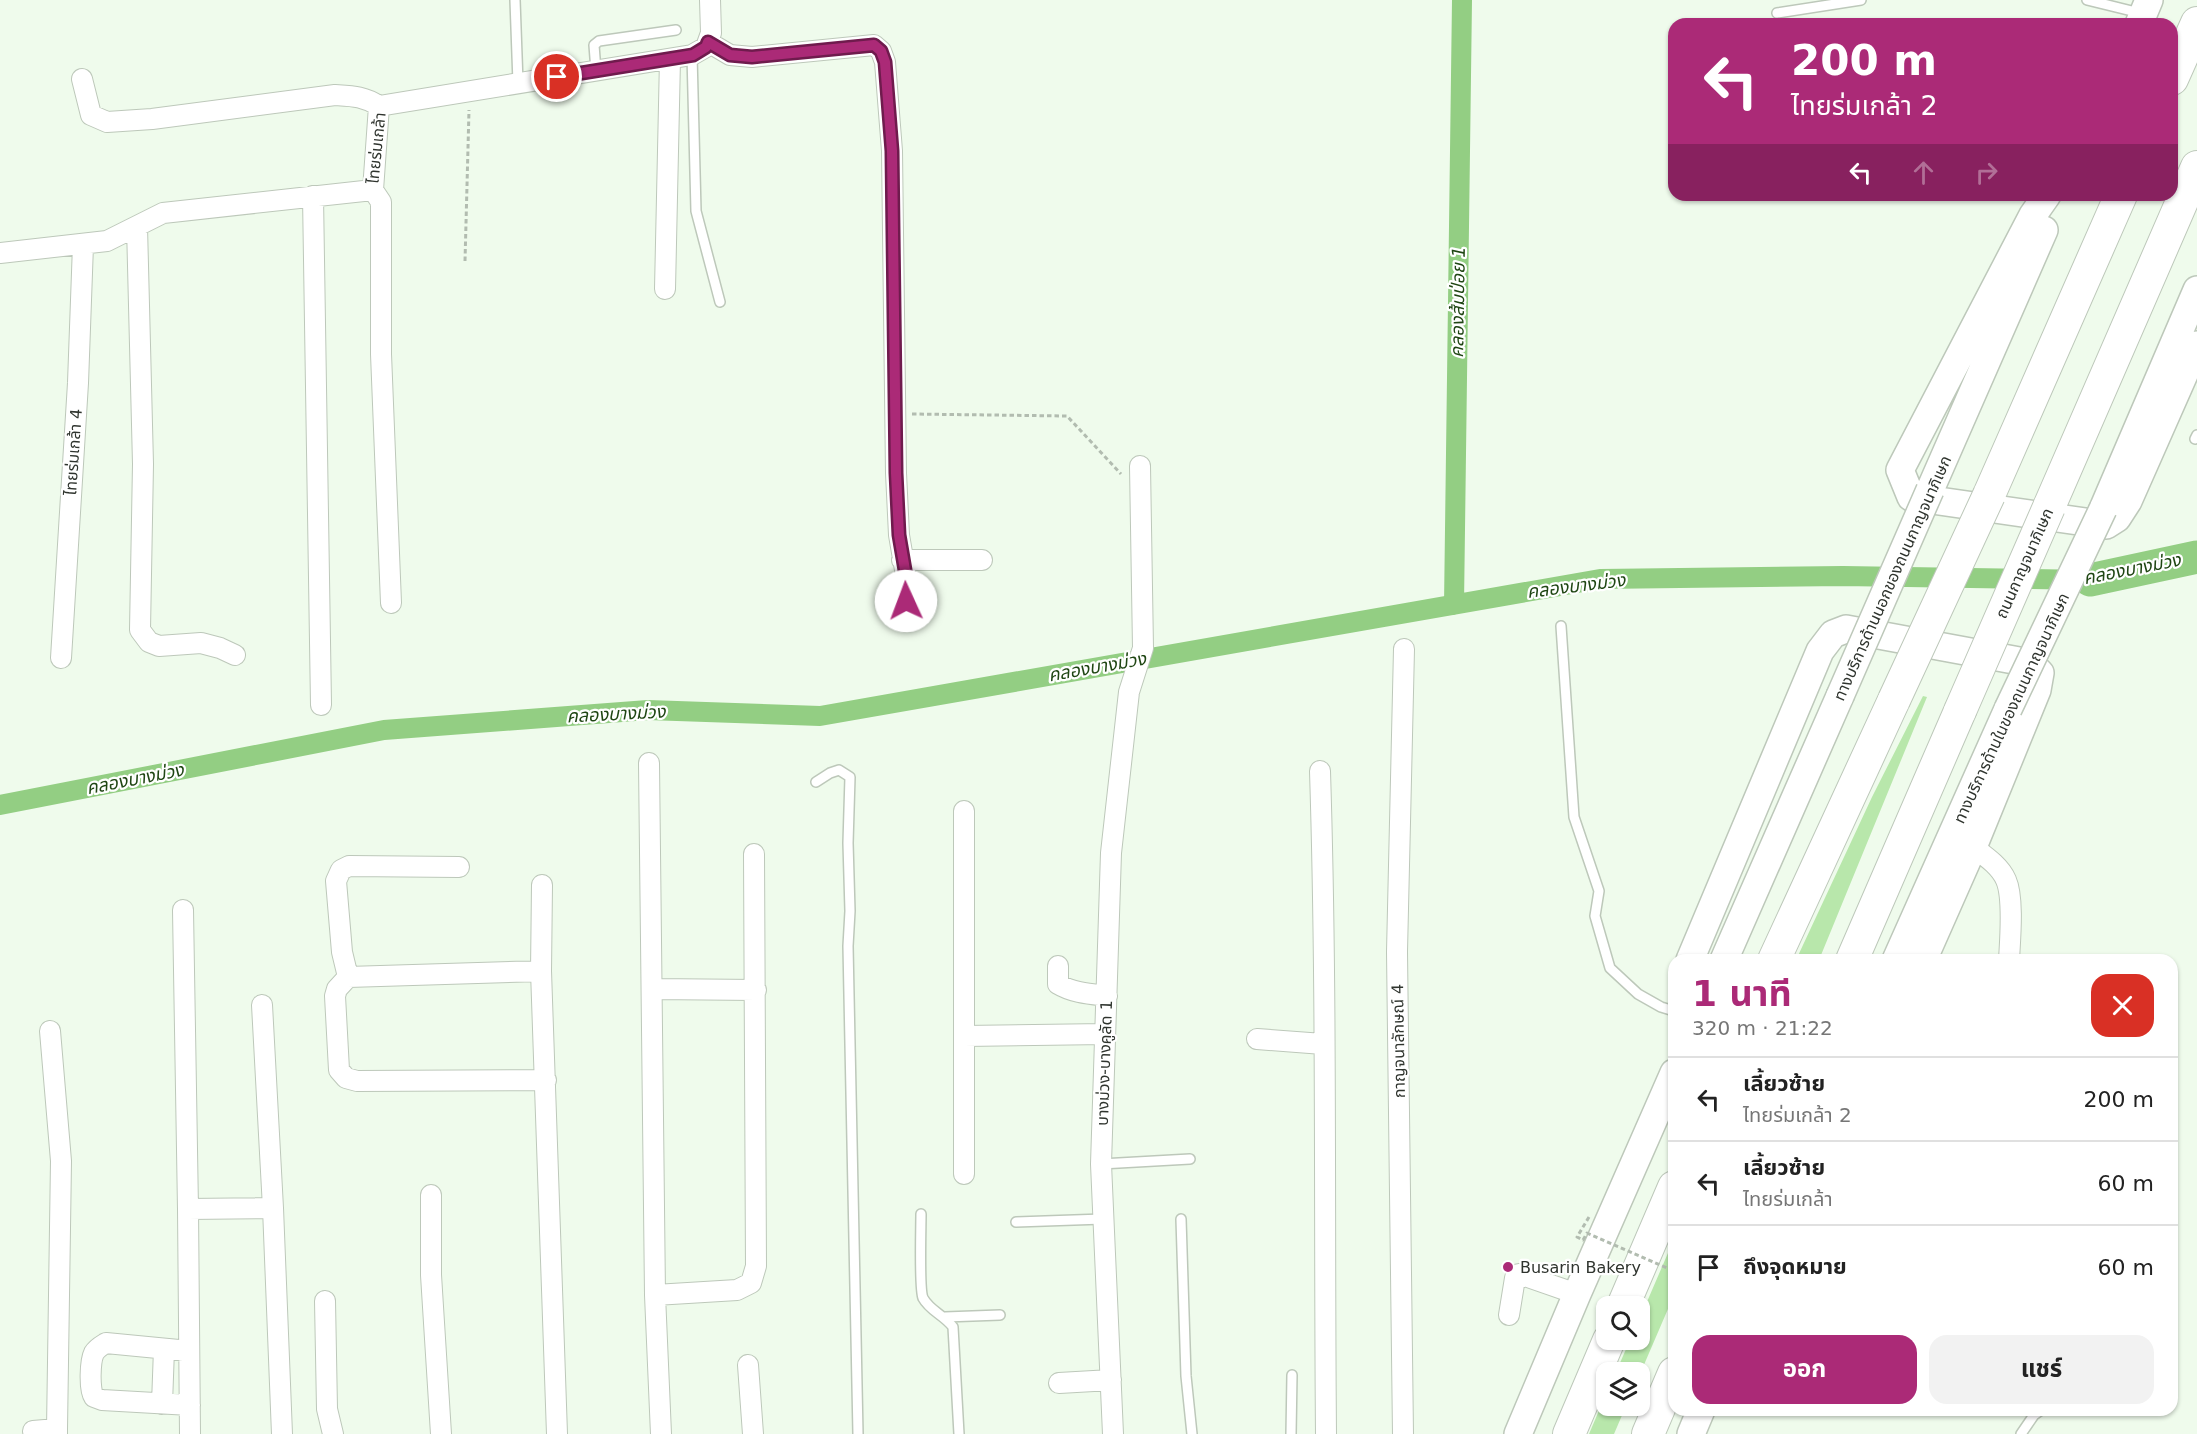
<!DOCTYPE html>
<html lang="th">
<meta charset="utf-8">
<style>
:root{--surface:#fff;--page:#f2f2f2;--text:#222;--muted:#767676;--line:#e0e0e0;--accent:#ab2a77}
body{margin:0;font-family:"DejaVu Sans","Noto Sans Thai",sans-serif;background:var(--page);color:var(--text);height:100vh;display:flex;flex-direction:column;font-size:22px;white-space:nowrap}
*{box-sizing:border-box;margin:0}
p{font-size:20px;color:var(--muted)}
.icon{flex:none;width:33px;height:33px;fill:none;stroke:currentColor;stroke-width:2;stroke-linecap:round;stroke-linejoin:round}
.map{position:relative;flex:1;overflow:hidden}
.sheet{position:absolute;left:1668px;top:954px;width:510px;height:462px;display:flex;flex-direction:column;background:var(--surface);border-radius:18px;box-shadow:0 2px 4px #0004}
.sheet>*{flex:none}
.banner{position:absolute;left:1668px;top:18px;width:510px;height:183px;border-radius:18px;box-shadow:0 2px 4px #0004;background:#ab2a77;color:#fff;overflow:hidden}
.buttons{position:absolute;left:1596px;top:1296px;display:grid;gap:12px}
.buttons a{display:grid;place-items:center;width:54px;height:54px;border-radius:12px;background:var(--surface);box-shadow:0 2px 4px #0004;font-size:30px}
.pin{position:absolute;display:grid;place-items:center;width:51px;height:51px;color:#fff;margin:-26px;border:3px solid #fff;border-radius:50%;box-shadow:0 2px 6px #0007}
.me{position:absolute;width:66px;margin:-33px;rotate:358deg;stroke-linejoin:round;filter:drop-shadow(0 0 4px #0008)}
.turn{display:flex;align-items:center;gap:21px;height:126px;padding:0 24px;font-size:27px}
.turn .icon{width:78px;height:78px;stroke-width:2.5}
.turn b{display:block;font-size:42px;line-height:51px}
.lanes{display:flex;align-items:center;height:57px;padding:0 24px;background:#0003;justify-content:center;gap:30px;direction:ltr}
.lanes .off{opacity:.35}
.round{display:grid;place-items:center;flex:none;width:63px;height:63px;border-radius:18px;background:var(--page)}
.overview{display:flex;align-items:center;justify-content:space-between;height:102px;padding:0 24px}
h1{font-size:36px;font-weight:700;line-height:45px;color:var(--accent)}
.primary-button{display:flex;gap:12px;margin-top:auto;padding:12px 24px}
.primary-button a{flex:1;height:69px;border-radius:18px;background:var(--accent);color:#fff;font-size:24px;font-weight:700;line-height:69px;text-align:center}
.primary-button a+a{background:var(--page);color:var(--text)}
ul{padding:0;list-style:none}
li{display:flex;align-items:center;gap:18px;height:84px;padding:0 24px;border-top:2px solid var(--line)}
li div{flex:1}
li b{display:block;font-size:22px}
li em{font-style:normal}
.map>svg:first-child{display:block}
</style>
<div class="map">
<svg width="2197" height="1434" viewBox="0 0 2197 1434">
<rect width="100%" height="100%" fill="#effbec"/>
<path fill="#b8e7ab" d="M1923 696 1927 697 1819 960H1796L1872 797Z
M1674 1239V1295L1640 1374V1372H1616L1630 1340H1640V1318Z
M1606 1394V1406H1626L1614 1434H1589Z"/>
<g fill="none" stroke-linecap="round" stroke-linejoin="round">
<path stroke="#93ce83" stroke-width="20" d="M1454 605 1462 0
M0 805 384 730 648 710 820 716 1600 579 1843 576 2090 580"/>
<path stroke="#93ce83" stroke-width="33" d="M2090 580 2197 557"/>
<g stroke="#bdc8ba" stroke-width="12">
<path id="service" d="M515 0 518 83
M2087 0 2140 13
M1777 13 1861 0
M692 55 696 211 720 302
M596 71 594 45 599 41 676 30
M2195 439 2197 435
M1561 626 1574 817 1599 891 1595 916 1610 968 1638 994 1661 1007 1674 1011
M816 782 830 773 839 770 850 777 848 843 850 911 848 946 858 1434
M1101 1164 1190 1159
M921 1214C921 1228 919 1289 923 1298 930 1311 944 1315 953 1327L959 1434
M1181 1219 1186 1376 1192 1434
M1016 1222 1103 1219
M945 1317 1000 1315
M1291 1434 1292 1375
M2021 1434 2034 1415 2041 1410"/>
</g>
<g stroke="#bdc8ba" stroke-width="22">
<path id="minor" d="M708 42 730 55 752 57 874 45 881 51 885 62 892 151 896 473 899 535 905 570 906 601
M82 79 91 115 107 122 152 119 335 95C352 96 364 96 379 106
M373 190 381 202V354L391 603
M313 196 321 705
M137 226 143 464 140 630 149 642 159 646 201 643 220 648 235 655
M0 253 107 241 163 213 373 190 379 106 692 55 706 47 711 33 710 0
M665 289 670 59
M902 560H982
M61 658 78 383 83 245
M649 763 655 1295 661 1434
M1320 771C1327 992 1324 1213 1326 1434
M964 811V1174
M1973 847C1985 856 2000 866 2006 880 2014 898 2010 940 2009 960
M459 867 349 866 341 870 336 881 342 952 348 977 541 971
M542 885 541 971 557 1434
M183 910 188 1209 190 1434
M1058 966V984C1073 993 1090 994 1107 996
M348 977 337 989 335 996 339 1070 346 1078 357 1081 546 1080
M653 989 756 990
M262 1005 273 1208 282 1434
M50 1031 61 1161 57 1429
M964 1036 1105 1034
M1257 1039 1323 1044
M431 1195V1275L441 1434
M188 1209 273 1208
M655 1295 737 1290 751 1283 756 1266 754 854
M325 1301 327 1409 333 1434
M1509 1315 1515 1278 1519 1274 1577 1294
M189 1351 106 1343C101 1346 97 1348 94 1353 90 1361 89 1390 94 1397L102 1400 190 1405
M748 1365 753 1434
M1059 1383 1111 1380
M162 1404 164 1349
M33 1431 57 1429V1434
M1113 1434 1101 1164 1111 853 1129 692 1143 648 1140 466
M1403 1434 1397 952 1404 649"/>
</g>
<g stroke="#bdc8ba" stroke-width="30">
<path id="secondary" d="M2139 24 2149 0
M2047 195 2033 215 1900 470 1911 497 2106 525 2117 518 2128 501 2197 345
M1930 490 2044 230
M2103 509 2197 290
M1690 960 1820 651 1833 634 1846 629 2030 663 2040 673 2037 690 1973 847 1923 960
M1724 960 1840 696
M1896 960 2008 709
M1518 1434 1577 1294 1674 1073
M1691 1434 1701 1410"/>
</g>
<g stroke="#bdc8ba" stroke-width="34">
<path id="trunk" d="M2172 79 2197 23
M1989 495 2121 195
M2049 507 2197 167
M1774 960 1894 700
M1852 960 1960 711
M1623 1306 1674 1187
M1569 1434 1609 1340
M1648 1434 1674 1373"/>
</g>
<path stroke="#b2bcb0" stroke-width="3" stroke-dasharray="4.5 3" stroke-linecap="butt" d="M465 261 469 110
M912 414 1067 416 1121 474"/>
<use href="#service" stroke="#fff" stroke-width="9"/>
<use href="#minor" stroke="#fff" stroke-width="20"/>
<use href="#secondary" stroke="#fff" stroke-width="27"/>
<use href="#trunk" stroke="#fff" stroke-width="32"/>
<g stroke="#bdc8ba" stroke-width="30" stroke-linecap="butt">
<path id="secondary-bridge" d="M1840 696 1930 490
M2008 709 2103 509"/>
</g>
<g stroke="#bdc8ba" stroke-width="34" stroke-linecap="butt">
<path id="trunk-bridge" d="M1894 700 1989 495
M1960 711 2049 507"/>
</g>
<path stroke="#b2bcb0" stroke-width="3" stroke-dasharray="4.5 3" stroke-linecap="butt" d="M1589 1217 1577 1237 1583 1240 1587 1233 1674 1271"/>
<use href="#secondary-bridge" stroke="#fff" stroke-width="27"/>
<use href="#trunk-bridge" stroke="#fff" stroke-width="32"/>
</g>
<g fill="none" stroke-linecap="round" stroke-linejoin="round">
<g stroke="#6f1b4d" stroke-width="15">
<path id="route" d="M557 77 693 55 706 47 708 42 730 55 752 57 874 45 881 51 885 62 892 151 896 473 899 535 905 570 906 601"/>
</g>
<use href="#route" stroke="#ab2a77" stroke-width="10"/>
</g>
<circle fill="#ab2a77" stroke="#fff" stroke-width="2" cx="1508" cy="1267" r="6"/>
<g text-anchor="middle" stroke-width="4.5" stroke-linejoin="round" paint-order="stroke">
<g font-size="16" fill="#2f342e" stroke="#fff">
<text transform="translate(376 148) rotate(-84)" y="6">ไทยร่มเกล้า</text>
<text transform="translate(73 452) rotate(-86)" y="6">ไทยร่มเกล้า 4</text>
<text transform="translate(2024 563) rotate(-66)" y="6">ถนนกาญจนาภิเษก</text>
<text transform="translate(1892 578) rotate(-66)" y="6">ทางบริการด้านนอกของถนนกาญจนาภิเษก</text>
<text transform="translate(2011 708) rotate(-65)" y="6">ทางบริการด้านในของถนนกาญจนาภิเษก</text>
<text transform="translate(1398 1041) rotate(-91)" y="6">กาญจนาลักษณ์ 4</text>
<text transform="translate(1104 1063) rotate(-88)" y="6">บางม่วง-บางคูลัด 1</text>
</g>
<g font-size="16" fill="#2f342e" stroke="#fff" text-anchor="start">
<text x="1520" y="1273">Busarin Bakery</text>
</g>
<g font-size="18" font-style="italic" fill="#1f4613" stroke="#fff">
<text transform="translate(1458 302) rotate(-89)" y="6">คลองส้มป่อย 1</text>
<text transform="translate(2132 569) rotate(-11)" y="6">คลองบางม่วง</text>
<text transform="translate(1576 586) rotate(-7)" y="6">คลองบางม่วง</text>
<text transform="translate(1097 667) rotate(-10)" y="6">คลองบางม่วง</text>
<text transform="translate(616 714) rotate(-3)" y="6">คลองบางม่วง</text>
<text transform="translate(135 779) rotate(-11)" y="6">คลองบางม่วง</text>
</g>
</g>
</svg>
<div class="buttons">
<a><svg class="icon" aria-label="search" viewBox="0 0 24 24"><circle cx="10" cy="10" r="6"/><path d="M15 15l6 6"/></svg></a>
<a><svg class="icon" aria-label="layers" viewBox="0 0 24 24"><path d="M12 4l9 5-9 5-9-5zM3 14l9 5 9-5"/></svg></a>
</div>
<div class="pin" style="left:557px;top:77px;background:#d93025"><svg class="icon" aria-label="arrive" viewBox="0 0 24 24"><path d="M6 21V4h12l-3 4 3 4H6"/></svg></div>
<svg class="me" style="left:906px;top:601px" viewBox="-20 -20 40 40"><circle r="19" fill="#fff"/><path d="M0-13L10 11 0 6-10 11z" fill="#ab2a77"/></svg>
<div class="banner">
<div class="turn"><svg class="icon" aria-label="left" viewBox="0 0 24 24"><path d="M17 20v-9H6M10 6l-5 5 5 5"/></svg><div><b>200 m</b>ไทยร่มเกล้า 2</div></div>
<div class="lanes"><svg class="icon" aria-label="left" viewBox="0 0 24 24"><path d="M17 20v-9H6M10 6l-5 5 5 5"/></svg><svg class="icon off" aria-label="ahead" viewBox="0 0 24 24"><path d="M12 20V5M6 11l6-6 6 6"/></svg><svg class="icon off" aria-label="right" viewBox="0 0 24 24"><path d="M7 20v-9h11M14 6l5 5-5 5"/></svg></div>
</div>
<section class="sheet">
<div class="overview"><div><h1>1 นาที</h1><p>320 m · 21:22</p></div><a class="round" style="background:#d93025;color:#fff"><svg class="icon" aria-label="close" viewBox="0 0 24 24"><path d="M6 6l12 12M18 6L6 18"/></svg></a></div>
<ul>
<li><svg class="icon" aria-label="left" viewBox="0 0 24 24"><path d="M17 20v-9H6M10 6l-5 5 5 5"/></svg><div><b>เลี้ยวซ้าย</b><p>ไทยร่มเกล้า 2</p></div><em>200 m</em></li>
<li><svg class="icon" aria-label="left" viewBox="0 0 24 24"><path d="M17 20v-9H6M10 6l-5 5 5 5"/></svg><div><b>เลี้ยวซ้าย</b><p>ไทยร่มเกล้า</p></div><em>60 m</em></li>
<li><svg class="icon" aria-label="arrive" viewBox="0 0 24 24"><path d="M6 21V4h12l-3 4 3 4H6"/></svg><div><b>ถึงจุดหมาย</b></div><em>60 m</em></li>
</ul>
<div class="primary-button"><a>ออก</a><a>แชร์</a></div>
</section>
</div>
